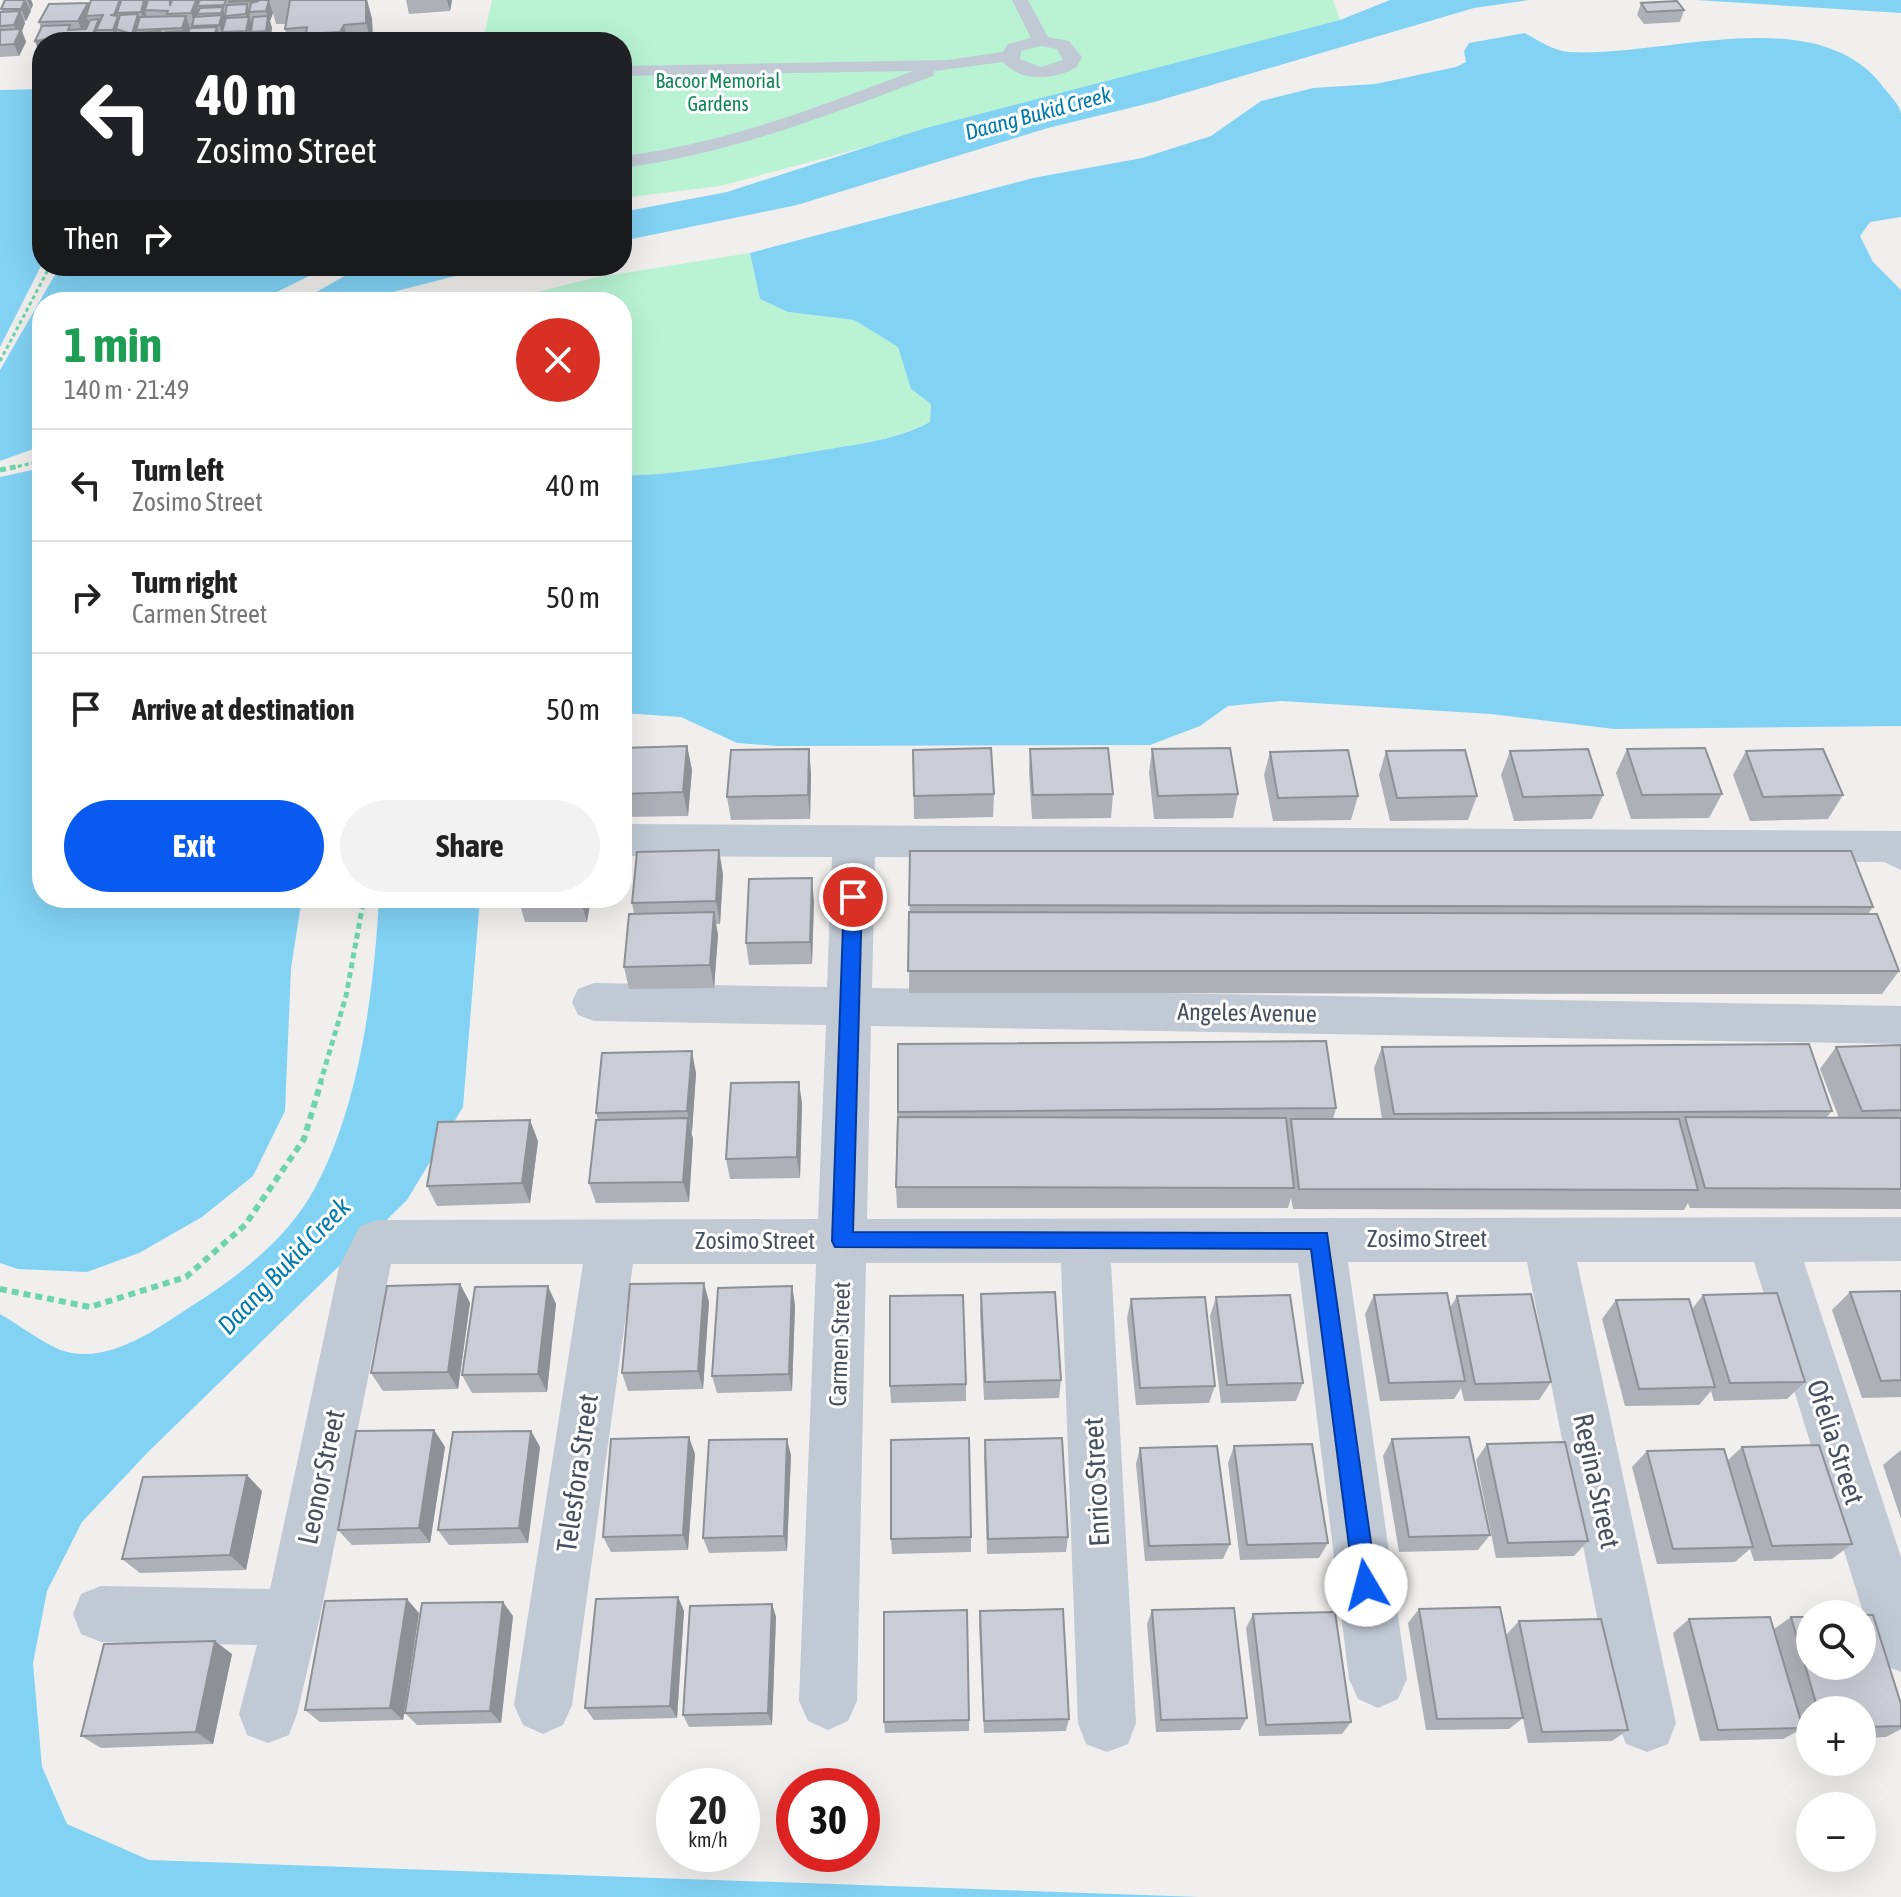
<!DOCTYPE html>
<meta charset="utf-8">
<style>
:root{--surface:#fff;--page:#f2f2f2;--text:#222;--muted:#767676;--line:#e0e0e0;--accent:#085af1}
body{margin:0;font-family:"Asap Condensed",sans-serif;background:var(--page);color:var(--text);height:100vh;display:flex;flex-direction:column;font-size:30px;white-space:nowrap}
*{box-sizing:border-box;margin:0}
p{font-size:26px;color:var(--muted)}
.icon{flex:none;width:44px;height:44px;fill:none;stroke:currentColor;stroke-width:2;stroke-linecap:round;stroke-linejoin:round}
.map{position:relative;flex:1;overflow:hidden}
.details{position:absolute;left:32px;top:292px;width:600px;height:616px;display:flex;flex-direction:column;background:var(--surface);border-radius:32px;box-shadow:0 8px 32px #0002}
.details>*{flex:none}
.banner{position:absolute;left:32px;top:32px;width:600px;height:244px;border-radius:32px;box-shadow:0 8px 32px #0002;background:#202124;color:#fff;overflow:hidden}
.tools{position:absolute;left:1796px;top:1600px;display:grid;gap:16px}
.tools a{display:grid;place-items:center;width:80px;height:80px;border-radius:50%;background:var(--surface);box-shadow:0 8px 32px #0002;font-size:40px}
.speed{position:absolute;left:656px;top:1768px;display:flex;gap:16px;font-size:40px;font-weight:700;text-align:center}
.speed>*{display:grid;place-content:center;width:104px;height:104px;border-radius:50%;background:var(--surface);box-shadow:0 8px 32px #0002;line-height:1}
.speed small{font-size:20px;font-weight:400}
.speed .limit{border:12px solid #d22;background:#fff;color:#111}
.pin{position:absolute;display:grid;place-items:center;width:68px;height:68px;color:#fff;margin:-34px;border:4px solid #fff;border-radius:50%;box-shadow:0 2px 8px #0007}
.me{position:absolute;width:88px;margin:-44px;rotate:352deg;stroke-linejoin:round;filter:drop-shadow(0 0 6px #0008)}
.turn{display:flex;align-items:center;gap:28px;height:168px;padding:0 32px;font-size:36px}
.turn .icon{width:104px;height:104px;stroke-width:2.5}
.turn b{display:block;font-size:56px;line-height:68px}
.then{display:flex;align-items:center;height:76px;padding:0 32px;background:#0003;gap:16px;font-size:30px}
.round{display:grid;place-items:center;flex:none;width:84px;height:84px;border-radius:42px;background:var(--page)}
.overview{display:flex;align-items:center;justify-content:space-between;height:136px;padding:0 32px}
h1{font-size:48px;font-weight:700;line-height:60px;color:#1e9e55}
.action{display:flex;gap:16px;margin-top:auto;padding:16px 32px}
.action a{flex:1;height:92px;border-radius:48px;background:var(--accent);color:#fff;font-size:32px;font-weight:700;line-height:92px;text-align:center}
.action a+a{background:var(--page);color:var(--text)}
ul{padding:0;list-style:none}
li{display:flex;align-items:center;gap:24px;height:112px;padding:0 32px;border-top:2px solid var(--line)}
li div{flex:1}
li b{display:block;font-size:30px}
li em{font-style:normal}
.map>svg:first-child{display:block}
</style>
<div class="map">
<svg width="1901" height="1897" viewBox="0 0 1901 1897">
<rect width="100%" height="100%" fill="#f1efee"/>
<path fill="#b9f3d4" d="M492 0H1333L1340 20 720 186 622 198V42H483Z
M750 253 760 299 788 312 854 320 898 347 911 388 931 404 930 422C891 441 848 446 805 453 744 464 684 474 622 476V302H498L593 278Z"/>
<path fill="#82d2f4" d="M1529 0 1474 8 1154 102 1048 128 797 205 622 241V212L727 192 926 128 1340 20 1390 0Z
M1696 0H1901V13Z
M1525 33C1537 40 1554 51 1569 52 1663 58 1813 0 1881 84 1887 93 1900 104 1901 114 1901 147 1901 184 1901 217L1870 222 1860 236 1873 262 1901 290V726L1614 729 1491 714 1281 701 1228 706 1200 726 1150 745 778 746 737 743 681 717 622 713V476C686 474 748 463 811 452 852 445 894 441 930 422L931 404 911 389 898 347 854 320 788 312 760 299 750 253 1033 178 1142 158 1211 136 1261 101 1313 88 1375 84 1456 67 1466 62 1464 51 1469 43Z
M42 89V264L0 347V90Z
M60 266H329L271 295 265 302H42V446L0 461V370Z
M362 266H494L389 293 378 302H299Z
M42 468V898H302L291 968 285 1111 253 1176 202 1217 139 1253 87 1272 18 1269 0 1263V477Z
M379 898H480L463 1107 407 1200 148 1452 82 1522 47 1591 33 1663 42 1767 67 1824 149 1860 1199 1897H0V1314C18 1324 34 1337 52 1346 99 1371 152 1332 190 1307 238 1277 289 1238 316 1186 360 1103 374 990 379 898Z"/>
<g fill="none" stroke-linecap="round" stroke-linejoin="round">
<path stroke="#6ed4ab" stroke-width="3" stroke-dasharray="4 3" stroke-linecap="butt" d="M0 361 50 266
M11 468 42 461"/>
<path stroke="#6ed4ab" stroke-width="5" stroke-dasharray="6 4" stroke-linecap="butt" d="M0 470 20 466
M320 1084 346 996 364 898"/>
<path stroke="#6ed4ab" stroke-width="6" stroke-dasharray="7 5" stroke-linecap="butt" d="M0 1289 90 1307 186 1277 245 1225 304 1139 321 1082"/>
<path fill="#c1c9d5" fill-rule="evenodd" d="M1012 0H1028L1048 37 1069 41 1082 57 1077 67C1055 80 1022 83 1003 62L935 71 933 76C831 114 731 154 622 168V156C724 144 818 107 913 71L622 76V66L947 60 1003 52 1008 44 1031 38ZM1041 46 1057 49 1063 60 1041 67 1020 59 1021 51Z"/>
<path fill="#c1c9d5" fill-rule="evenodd" d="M622 824 1901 831V870L1884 862 875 857 872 988 1901 1006V1044L871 1026 867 1219 1901 1217V1261L1804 1262 1901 1557V1672L1881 1664 1873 1644 1754 1262H1577L1676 1723 1668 1744 1647 1752 1626 1744 1618 1723 1527 1262H1348L1407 1679 1398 1699 1378 1708 1358 1699 1349 1679 1298 1263H1111L1136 1723 1128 1744 1107 1752 1086 1744 1078 1723 1061 1263H866L857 1701 848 1721 828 1730 808 1721 799 1701 816 1264H633L572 1705 563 1725 543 1734 523 1725 514 1705 583 1264H391L320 1617 297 1714 289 1735 268 1743 247 1735 239 1714 257 1645 101 1642 81 1634 73 1614 81 1594 101 1586 270 1589 339 1267 360 1226 377 1220 818 1219 826 1025 594 1021 578 1015 572 1002 578 989 594 983 827 987 832 857 622 856Z"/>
</g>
<path fill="#aeb0b7" d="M5 0H31L33 5 26 21H24L25 23 22 31 26 42 19 56 0 57V12H2L1 9Z
M91 0H367L372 19 373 42H289L285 29 286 24H276L273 13 270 21 272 28 270 42H254L252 35 250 42H226L224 36 220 37V42H123L120 41 119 38 117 42H101L100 40V42H42L40 54 35 41 41 28 39 22 88 3 89 6Z
M406 0H452L450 11 409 14Z
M1641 3 1684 10 1680 22 1644 24 1637 15Z
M687 746 692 770 688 816 622 817V748Z
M1030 749 1113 794 1111 818 1032 819 1029 773Z
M1152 749 1238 794 1233 818 1154 819 1149 773Z
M1627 749 1722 794 1709 818 1631 819 1616 773Z
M913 750 994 794 993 817 914 819Z
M1386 751 1477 796 1468 820 1390 821 1379 775Z
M1510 751 1603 795 1592 819 1514 821 1501 775Z
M1746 751 1843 795 1828 819 1750 821 1733 775Z
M1270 752 1358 796 1351 820 1273 821 1264 775Z
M811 773 810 819 731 820 727 797Z
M910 851 1873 907 1868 914 1899 971 1882 994 909 993Z
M723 874 720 924H716L718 935 714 988 629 989 624 967 634 913 632 903Z
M518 898H591L587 922H525Z
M814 901 812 964 749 965 746 943Z
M898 1044 1336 1108 1333 1119H1382L1374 1068 1382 1047 1832 1111 1826 1118H1839L1820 1069 1836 1047 1901 1045V1209L1690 1208 1688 1203 1684 1210 1293 1209 1291 1198 1288 1208H897L896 1187Z
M696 1073 692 1132H691L693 1139 689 1202 596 1203 589 1183 598 1120 596 1113Z
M802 1103 800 1178 730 1179 726 1159Z
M538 1141 530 1203 437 1206 427 1186Z
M460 1284 470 1303 458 1389 383 1391 371 1373Z
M792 1286 795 1305 792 1391 717 1393 712 1376Z
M1901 1291V1397L1862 1398 1832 1310 1850 1292Z
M981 1294 1061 1380 1059 1398 984 1400 980 1313Z
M1374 1295 1450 1308 1457 1296 1551 1382 1539 1400 1464 1401 1461 1388 1454 1399 1380 1401 1365 1314Z
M1703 1295 1805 1382 1787 1399 1714 1401 1711 1391 1699 1405 1625 1406 1602 1319 1616 1300 1692 1309Z
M1216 1297 1303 1383 1296 1401 1221 1403 1210 1316Z
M1131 1299 1215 1386 1209 1403 1136 1405 1127 1318Z
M709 1302 703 1389 628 1391 622 1373Z
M556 1304 547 1392 472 1393 462 1375Z
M966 1384V1401L891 1403 890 1386Z
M434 1430 445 1447 430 1543 352 1545 338 1530Z
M531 1431 540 1447 528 1543 449 1545 438 1530Z
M1392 1439 1490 1535 1478 1550 1399 1552 1383 1456Z
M985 1440 1068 1537 1066 1552 987 1554 984 1457Z
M1487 1444 1588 1541 1574 1556 1496 1558 1476 1460Z
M1234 1446 1328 1543 1319 1558 1240 1560 1228 1463Z
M1742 1447 1852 1544 1832 1559 1754 1561 1750 1549 1735 1562 1657 1564 1632 1467 1647 1451 1728 1460Z
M1140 1448 1230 1544 1223 1559 1145 1561 1136 1464Z
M1901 1450V1519L1883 1465Z
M695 1454 688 1550 611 1552 603 1537Z
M791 1455 787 1551 709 1553 703 1538Z
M262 1491 246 1570 140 1573 122 1559Z
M971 1537V1552L892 1554 891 1539Z
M678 1597 684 1611 677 1718 594 1720 585 1708Z
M772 1604 776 1617 772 1725 689 1727 683 1715Z
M1419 1609 1523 1718 1509 1729 1426 1730 1408 1623Z
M1152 1610 1247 1718 1240 1730 1156 1732 1147 1624Z
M980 1611 1069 1719 1066 1731 984 1733 979 1625Z
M419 1613 403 1720 320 1722 305 1710Z
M1253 1614 1351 1722 1342 1734 1259 1736 1246 1628Z
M513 1616 501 1723 417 1725 405 1713Z
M1791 1617 1901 1704V1729L1886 1737 1862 1738V1710H1810V1739H1803L1800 1730 1783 1739 1700 1741 1673 1633 1689 1619 1774 1629Z
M1519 1621 1628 1730 1612 1741 1528 1743 1506 1635Z
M232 1654 213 1744 101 1748 81 1736Z
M969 1720V1731L885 1733 884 1722Z"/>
<path fill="#8d9095" d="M25 0 31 11 26 21 21 9Z
M27 0H31L33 5 31 9Z
M144 0H152L145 10 147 17 145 24 141 12Z
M196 0H199L201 5 197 6 200 12 197 14 198 17 195 25 191 13Z
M366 0H367L372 19 373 42H371L366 23Z
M447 0H452L450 11Z
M269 1 273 13 270 21 272 28 270 42 266 31 268 18 266 11Z
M119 2 123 13H117L123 28 116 29 119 38 117 42 113 30 114 15Z
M88 3 92 15 86 16 89 22 83 33 78 21Z
M247 4 253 29 251 32 252 35 250 42 246 31 248 22 246 14Z
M223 7 226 21 222 32 223 37 219 25Z
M20 11 25 23 22 31 26 42 19 56 14 44 18 35 14 25Z
M138 14 143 26 136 30 139 38 135 42 132 34Z
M186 16 190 28 187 37 189 42H182L184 36 182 28Z
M99 19 104 30H96L100 40V42H94L92 36Z
M344 25 348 42H343L340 32Z
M217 27 221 39 220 42H216L214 36Z
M160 31 164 42H156Z
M66 36 68 42H42V53L40 54 35 41Z
M687 746 692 770 688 816 683 792Z
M809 749 811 773 810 819 808 795Z
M719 850 723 874 720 924 716 901Z
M812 878 814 901 812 964 810 942Z
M580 898H591L587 922Z
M714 912 718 935 714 988 710 965Z
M692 1051 696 1073 692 1132 687 1111Z
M799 1082 802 1103 800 1178 797 1157Z
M688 1118 693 1139 689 1202 683 1182Z
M530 1120 538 1141 530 1203 522 1183Z
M704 1283 709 1302 703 1389 698 1371Z
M460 1284 470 1303 458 1389 448 1372Z
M548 1286 556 1304 547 1392 538 1374Z
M792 1286 795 1305 792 1391 789 1374Z
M434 1430 445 1447 430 1543 419 1528Z
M531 1431 540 1447 528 1543 519 1528Z
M689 1437 695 1454 688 1550 683 1535Z
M787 1439 791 1455 787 1551 784 1536Z
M247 1475 262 1491 246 1570 230 1555Z
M678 1597 684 1611 677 1718 670 1706Z
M407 1599 419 1613 403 1720 390 1708Z
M503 1602 513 1616 501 1723 490 1711Z
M772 1604 776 1617 772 1725 768 1713Z
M215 1641 232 1654 213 1744 196 1732Z"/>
<path fill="#cacdd5" stroke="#8d9095" stroke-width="2" d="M5 0H25L21 9H1Z
M91 0H144L141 12 117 13 121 1 119 2 114 15H110L118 16 113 30H96L103 15 86 16Z
M148 0H170V6L172 0H196L191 13 167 14 168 11 145 10Z
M200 0H226L224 5 197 6Z
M230 0H269L266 11 249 12 251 3 259 1 229 2Z
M290 0H366V23L344 25 340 32 306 34 307 27 285 29Z
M1677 1 1684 10 1647 12 1641 3Z
M88 3 78 21 39 22 49 4Z
M247 4 246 14 225 16 227 5Z
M223 7 221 13 197 14 200 8Z
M20 11 14 25 0 26V12Z
M138 14 132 34 116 29 120 15Z
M222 15 219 25 192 26 194 17Z
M186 16 182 28 136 30 140 17Z
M268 16 266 31 251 32 253 17Z
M249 17 246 31 222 32 226 18Z
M99 19 92 36 80 37 83 38 82 42H62L66 36 35 41 42 26 70 25 68 30 86 29 90 20Z
M217 27 214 36 187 37 190 28Z
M21 29 14 44 0 45V30Z
M160 31 156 42H134L138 33Z
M186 31 182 42H162L166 32Z
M216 38 217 42H187Z
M687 746 683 792 622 794V748Z
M991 748 994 794 914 796 913 750Z
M1108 748 1113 794 1033 795 1030 749Z
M1230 748 1238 794 1158 796 1152 749Z
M1705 748 1722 794 1642 795 1627 749Z
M809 749 808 795 727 797 731 750Z
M1588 749 1603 795 1523 797 1510 751Z
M1823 749 1843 795 1763 797 1746 751Z
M1348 750 1358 796 1278 798 1270 752Z
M1465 750 1477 796 1397 798 1386 751Z
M719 850 716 901 632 903 637 852Z
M910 851H1851L1873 907 909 905Z
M812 878 810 942 746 943 749 879Z
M518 898H580V899Z
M714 912 710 965 624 967 629 914Z
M909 912 1877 914 1899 971H908Z
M1326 1041 1336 1108 898 1112V1044Z
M1809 1044 1832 1111 1394 1114 1382 1047Z
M1901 1045V1110L1862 1111 1836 1047Z
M692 1051 687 1111 596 1113 602 1053Z
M799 1082 797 1157 726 1159 731 1083Z
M898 1117 1286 1118 1294 1188 896 1187Z
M1685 1117 1901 1118V1189L1705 1188Z
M688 1118 683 1182 589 1183 596 1120Z
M1291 1119H1679L1698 1190 1299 1189Z
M530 1120 522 1183 427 1186 438 1122Z
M704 1283 698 1371 622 1373 630 1284Z
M460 1284 448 1372 371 1373 387 1286Z
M548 1286 538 1374 462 1375 475 1287Z
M792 1286 789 1374 712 1376 718 1288Z
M1901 1291V1380L1881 1381 1850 1292Z
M1055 1292 1061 1380 985 1382 981 1294Z
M1447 1293 1465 1381 1389 1383 1374 1295Z
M1777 1293 1805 1382 1730 1383 1703 1295Z
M1531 1294 1551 1382 1475 1384 1457 1296Z
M963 1295 966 1384 890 1386V1296Z
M1290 1295 1303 1383 1227 1385 1216 1297Z
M1205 1297 1215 1386 1140 1388 1131 1299Z
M1689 1299 1715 1387 1639 1389 1616 1300Z
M434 1430 419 1528 338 1530 356 1431Z
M531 1431 519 1528 438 1530 453 1432Z
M689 1437 683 1535 603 1537 611 1439Z
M1469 1437 1490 1535 1409 1537 1392 1439Z
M969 1438 971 1537 891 1539V1440Z
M1062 1438 1068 1537 988 1539 985 1440Z
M787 1439 784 1536 703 1538 709 1440Z
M1565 1442 1588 1541 1508 1543 1487 1444Z
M1312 1444 1328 1543 1247 1545 1234 1446Z
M1819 1445 1852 1544 1772 1546 1742 1447Z
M1217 1446 1230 1544 1149 1546 1140 1448Z
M1724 1449 1753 1547 1673 1549 1647 1451Z
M247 1475 230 1555 122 1559 143 1477Z
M678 1597 670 1706 585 1708 596 1599Z
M407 1599 390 1708 305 1710 325 1601Z
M503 1602 490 1711 405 1713 422 1603Z
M772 1604 768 1713 683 1715 690 1606Z
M1500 1607 1523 1718 1437 1719 1419 1609Z
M1234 1608 1247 1718 1161 1720 1152 1610Z
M1063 1609 1069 1719 984 1721 980 1611Z
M967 1610 969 1720 884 1722V1612Z
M1335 1612 1351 1722 1266 1725 1253 1614Z
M1862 1615H1873L1901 1704V1726L1862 1727V1710H1818L1791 1617H1810V1666H1862Z
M1770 1617 1803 1728 1718 1730 1689 1619Z
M1601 1619 1628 1730 1542 1732 1519 1621Z
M215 1641 196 1732 81 1736 104 1644Z"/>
<path fill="#085af1" stroke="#053a9d" stroke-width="2" d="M853 890 862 897 853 1232 1327 1233 1377 1585 1374 1593 1366 1596 1358 1593 1354 1585 1311 1249 835 1247 832 1241 844 897Z"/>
<g text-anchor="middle" stroke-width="6" stroke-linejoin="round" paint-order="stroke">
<g font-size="20" fill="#0e8655" stroke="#fff">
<text x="718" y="88">Bacoor Memorial<tspan x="718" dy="23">Gardens</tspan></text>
</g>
<g font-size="22" font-style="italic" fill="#017aae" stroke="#fff">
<text transform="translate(1038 113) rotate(-15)" y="8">Daang Bukid Creek</text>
</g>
<g font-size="24" fill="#45505e" stroke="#fff">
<text transform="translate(1247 1013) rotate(1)" y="8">Angeles Avenue</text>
<text x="1427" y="1247">Zosimo Street</text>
<text x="755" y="1249">Zosimo Street</text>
<text transform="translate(840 1344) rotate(-88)" y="8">Carmen Street</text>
</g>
<g font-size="26" font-style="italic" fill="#017aae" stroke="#fff">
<text transform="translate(284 1266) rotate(-46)" y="9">Daang Bukid Creek</text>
</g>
<g font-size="28" fill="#45505e" stroke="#fff">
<text transform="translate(1836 1442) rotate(72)" y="10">Ofelia Street</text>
<text transform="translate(577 1473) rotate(-82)" y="10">Telesfora Street</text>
<text transform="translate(321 1477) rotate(-78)" y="10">Leonor Street</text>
<text transform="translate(1597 1481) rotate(78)" y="10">Regina Street</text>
<text transform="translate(1096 1482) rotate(-93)" y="10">Enrico Street</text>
</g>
</g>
</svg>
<div class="tools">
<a><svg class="icon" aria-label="search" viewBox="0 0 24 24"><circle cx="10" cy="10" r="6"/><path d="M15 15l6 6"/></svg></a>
<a>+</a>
<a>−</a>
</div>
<div class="speed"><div>20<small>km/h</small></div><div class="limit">30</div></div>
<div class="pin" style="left:853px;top:897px;background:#d93025"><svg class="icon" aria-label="arrive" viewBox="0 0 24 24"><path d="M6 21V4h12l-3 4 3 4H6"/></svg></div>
<svg class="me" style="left:1366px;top:1585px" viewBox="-20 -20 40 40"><circle r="19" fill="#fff"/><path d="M0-13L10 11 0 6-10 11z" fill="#085af1"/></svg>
<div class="banner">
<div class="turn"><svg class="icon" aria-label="left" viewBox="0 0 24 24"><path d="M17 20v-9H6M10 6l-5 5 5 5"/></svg><div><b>40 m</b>Zosimo Street</div></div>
<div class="then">Then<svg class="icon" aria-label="right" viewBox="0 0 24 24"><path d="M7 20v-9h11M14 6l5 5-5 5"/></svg></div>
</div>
<section class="details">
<div class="overview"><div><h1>1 min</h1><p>140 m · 21:49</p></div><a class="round" style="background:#d93025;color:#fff"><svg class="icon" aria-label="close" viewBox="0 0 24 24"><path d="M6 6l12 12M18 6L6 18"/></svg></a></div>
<ul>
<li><svg class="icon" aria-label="left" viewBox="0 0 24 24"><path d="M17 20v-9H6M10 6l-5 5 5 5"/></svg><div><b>Turn left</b><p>Zosimo Street</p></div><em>40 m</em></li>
<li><svg class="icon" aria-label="right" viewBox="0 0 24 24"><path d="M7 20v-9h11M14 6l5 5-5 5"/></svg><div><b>Turn right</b><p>Carmen Street</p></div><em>50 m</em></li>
<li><svg class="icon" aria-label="arrive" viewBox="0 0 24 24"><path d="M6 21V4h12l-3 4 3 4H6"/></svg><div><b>Arrive at destination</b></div><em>50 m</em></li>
</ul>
<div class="action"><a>Exit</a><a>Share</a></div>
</section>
</div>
